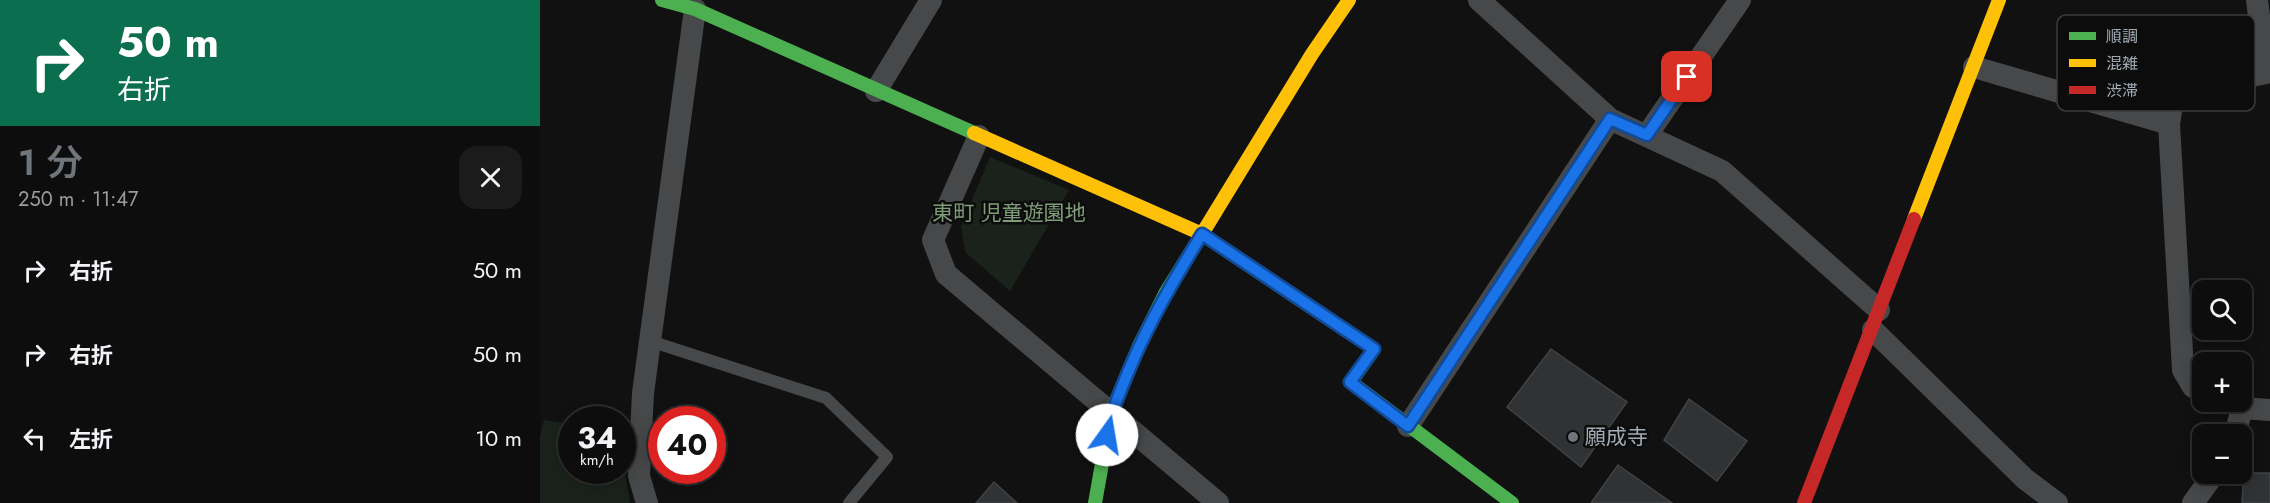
<!DOCTYPE html>
<html lang="ja">
<meta charset="utf-8">
<style>
:root{--surface:#0d0d0d;--page:#1b1b1b;--text:#f1f3f6;--muted:#9a9c9d;--line:#2d2d2e;--accent:#6f757a}
body{margin:0;font-family:Jost,"Noto Sans JP",sans-serif;background:var(--page);color:var(--text);height:100vh;display:flex;flex-direction:column;font-size:22px;white-space:nowrap}
*{box-sizing:border-box;margin:0}
p{font-size:20px;color:var(--muted)}
.icon{flex:none;width:33px;height:33px;fill:none;stroke:currentColor;stroke-width:2;stroke-linecap:round;stroke-linejoin:round}
.map{position:relative;flex:1;overflow:hidden}
.panel{display:flex;flex-direction:column;background:var(--surface);width:540px}
.panel>*{flex:none}
.banner{background:#0b6e4f;color:#fff;overflow:hidden}
.controls{position:absolute;left:1652px;top:280px;display:grid;gap:12px}
.controls a{display:grid;place-items:center;width:60px;height:60px;border-radius:12px;background:var(--surface);box-shadow:0 3px 15px #0003,0 0 0 2px var(--line);font-size:30px}
.speed{position:absolute;left:18px;top:406px;display:flex;gap:12px;font-size:30px;font-weight:700;text-align:center}
.speed>*{display:grid;place-content:center;width:78px;height:78px;border-radius:50%;background:var(--surface);box-shadow:0 3px 15px #0003,0 0 0 2px var(--line);line-height:1}
.speed small{font-size:15px;font-weight:400}
.speed .limit{border:9px solid #d22;background:#fff;color:#111}
.pin{position:absolute;display:grid;place-items:center;width:51px;height:51px;color:#fff;margin:-26px;border-radius:12px;box-shadow:0 3px 9px #0006}
.me{position:absolute;width:66px;margin:-33px;rotate:13deg;stroke-linejoin:round;filter:drop-shadow(0 0 4px #0008)}
.turn{display:flex;align-items:center;gap:21px;height:126px;padding:0 18px;font-size:27px}
.turn .icon{width:78px;height:78px;stroke-width:2.5}
.turn b{display:block;font-size:42px;line-height:51px}
.round{display:grid;place-items:center;flex:none;width:63px;height:63px;border-radius:18px;background:var(--page)}
.overview{display:flex;align-items:center;justify-content:space-between;height:102px;padding:0 18px}
h1{font-size:36px;font-weight:600;line-height:45px;color:var(--accent)}
ul{padding:0;list-style:none}
li{display:flex;align-items:center;gap:18px;height:84px;padding:0 18px}
li div{flex:1}
li b{display:block;font-size:22px}
li em{font-style:normal}
main{display:flex;flex:1;min-height:0}
.map>svg:first-child{display:block}
</style>
<main>
<section class="panel">
<div class="banner">
<div class="turn"><svg class="icon" aria-label="right" viewBox="0 0 24 24"><path d="M7 20v-9h11M14 6l5 5-5 5"/></svg><div><b>50 m</b>右折</div></div>
</div>
<div class="overview"><div><h1>1 分</h1><p>250 m · 11:47</p></div><a class="round"><svg class="icon" aria-label="close" viewBox="0 0 24 24"><path d="M6 6l12 12M18 6L6 18"/></svg></a></div>
<ul>
<li><svg class="icon" aria-label="right" viewBox="0 0 24 24"><path d="M7 20v-9h11M14 6l5 5-5 5"/></svg><div><b>右折</b></div><em>50 m</em></li>
<li><svg class="icon" aria-label="right" viewBox="0 0 24 24"><path d="M7 20v-9h11M14 6l5 5-5 5"/></svg><div><b>右折</b></div><em>50 m</em></li>
<li><svg class="icon" aria-label="left" viewBox="0 0 24 24"><path d="M17 20v-9H6M10 6l-5 5 5 5"/></svg><div><b>左折</b></div><em>10 m</em></li>
</ul>
</section>
<div class="map">
<svg width="1730" height="503" viewBox="0 0 1730 503">
<rect width="100%" height="100%" fill="#111"/>
<path fill="#1b221b" d="M450 157 529 190 470 291 425 252 421 226Z
M4 420 31 424 32 471H82L83 462 90 503H0V437Z"/>
<path fill="#313233" stroke="#404345" stroke-width="1.5" d="M1011 349 1087 402 1041 467 967 407Z
M1149 399 1207 441 1177 481 1124 440Z
M1078 465 1132 503H1051Z
M1704 473H1730V503H1702Z
M454 482 477 503H436Z"/>
<g fill="none" stroke-linecap="round" stroke-linejoin="round">
<path stroke="#46484a" stroke-width="12" d="M110 341 286 398 347 457 309 503"/>
<path stroke="#46484a" stroke-width="22" d="M939 0 1070 119 1182 171 1339 310
M1434 67 1629 124 1643 370 1653 387 1662 391
M336 91 391 0
M1629 124 1634 92 1726 73 1717 0
M1107 135 1200 0
M439 136 393 240 406 274 678 503
M1333 330 1485 479 1517 503
M1688 402 1702 408 1730 410
M868 426 1070 119
M1695 435 1702 408
M107 503 99 476 103 393 155 9
M1653 503 1674 474"/>
<path stroke="#4caf50" stroke-width="14" d="M122 0 155 9 434 133
M804 329 834 349 811 382 972 503
M555 503 571 413 599 346 626 292 665 229"/>
<path stroke="#ffc107" stroke-width="14" d="M434 133 662 234 804 329
M1374 219 1459 0
M665 229 772 54 809 0"/>
<path stroke="#c62828" stroke-width="14" d="M1264 503 1374 219"/>
</g>
<g fill="none" stroke-linecap="round" stroke-linejoin="round">
<g stroke="#114b97" stroke-width="15">
<path id="route" d="M567 435C571 412 580 392 589 370 609 322 635 278 662 234L834 349 810 382 868 426 1070 119 1107 135 1147 77"/>
</g>
<use href="#route" stroke="#1a73e8" stroke-width="10"/>
</g>
<circle fill="#6f757a" stroke="#0c0c0d" stroke-width="2" cx="1033" cy="437" r="6"/>
<g text-anchor="middle" stroke-width="5" stroke-linejoin="round" paint-order="stroke">
<g font-size="21" fill="#7e9e78" stroke="#0c0c0d">
<text x="469" y="220">東町 児童遊園地</text>
</g>
<g font-size="21" fill="#a2abb3" stroke="#0c0c0d" text-anchor="start">
<text x="1045" y="444">願成寺</text>
</g>
</g>
<rect x="1517" y="15" width="198" height="96" rx="9" fill="#0c0c0d" stroke="#393c3f" stroke-width="1.5"/>
<rect x="1529" y="32" width="27" height="8" fill="#4caf50"/>
<rect x="1529" y="59" width="27" height="8" fill="#ffc107"/>
<rect x="1529" y="86" width="27" height="8" fill="#c62828"/>
<g font-size="16" fill="#a2abb3">
<text x="1566" y="42">順調</text>
<text x="1566" y="69">混雑</text>
<text x="1566" y="96">渋滞</text>
</g>
</svg>
<div class="controls">
<a><svg class="icon" aria-label="search" viewBox="0 0 24 24"><circle cx="10" cy="10" r="6"/><path d="M15 15l6 6"/></svg></a>
<a>+</a>
<a>−</a>
</div>
<div class="speed"><div>34<small>km/h</small></div><div class="limit">40</div></div>
<div class="pin" style="left:1147px;top:77px;background:#d93025"><svg class="icon" aria-label="arrive" viewBox="0 0 24 24"><path d="M6 21V4h12l-3 4 3 4H6"/></svg></div>
<svg class="me" style="left:567px;top:435px" viewBox="-20 -20 40 40"><circle r="19" fill="#fff"/><path d="M0-13L10 11 0 6-10 11z" fill="#1a73e8"/></svg>
</div>
</main>
